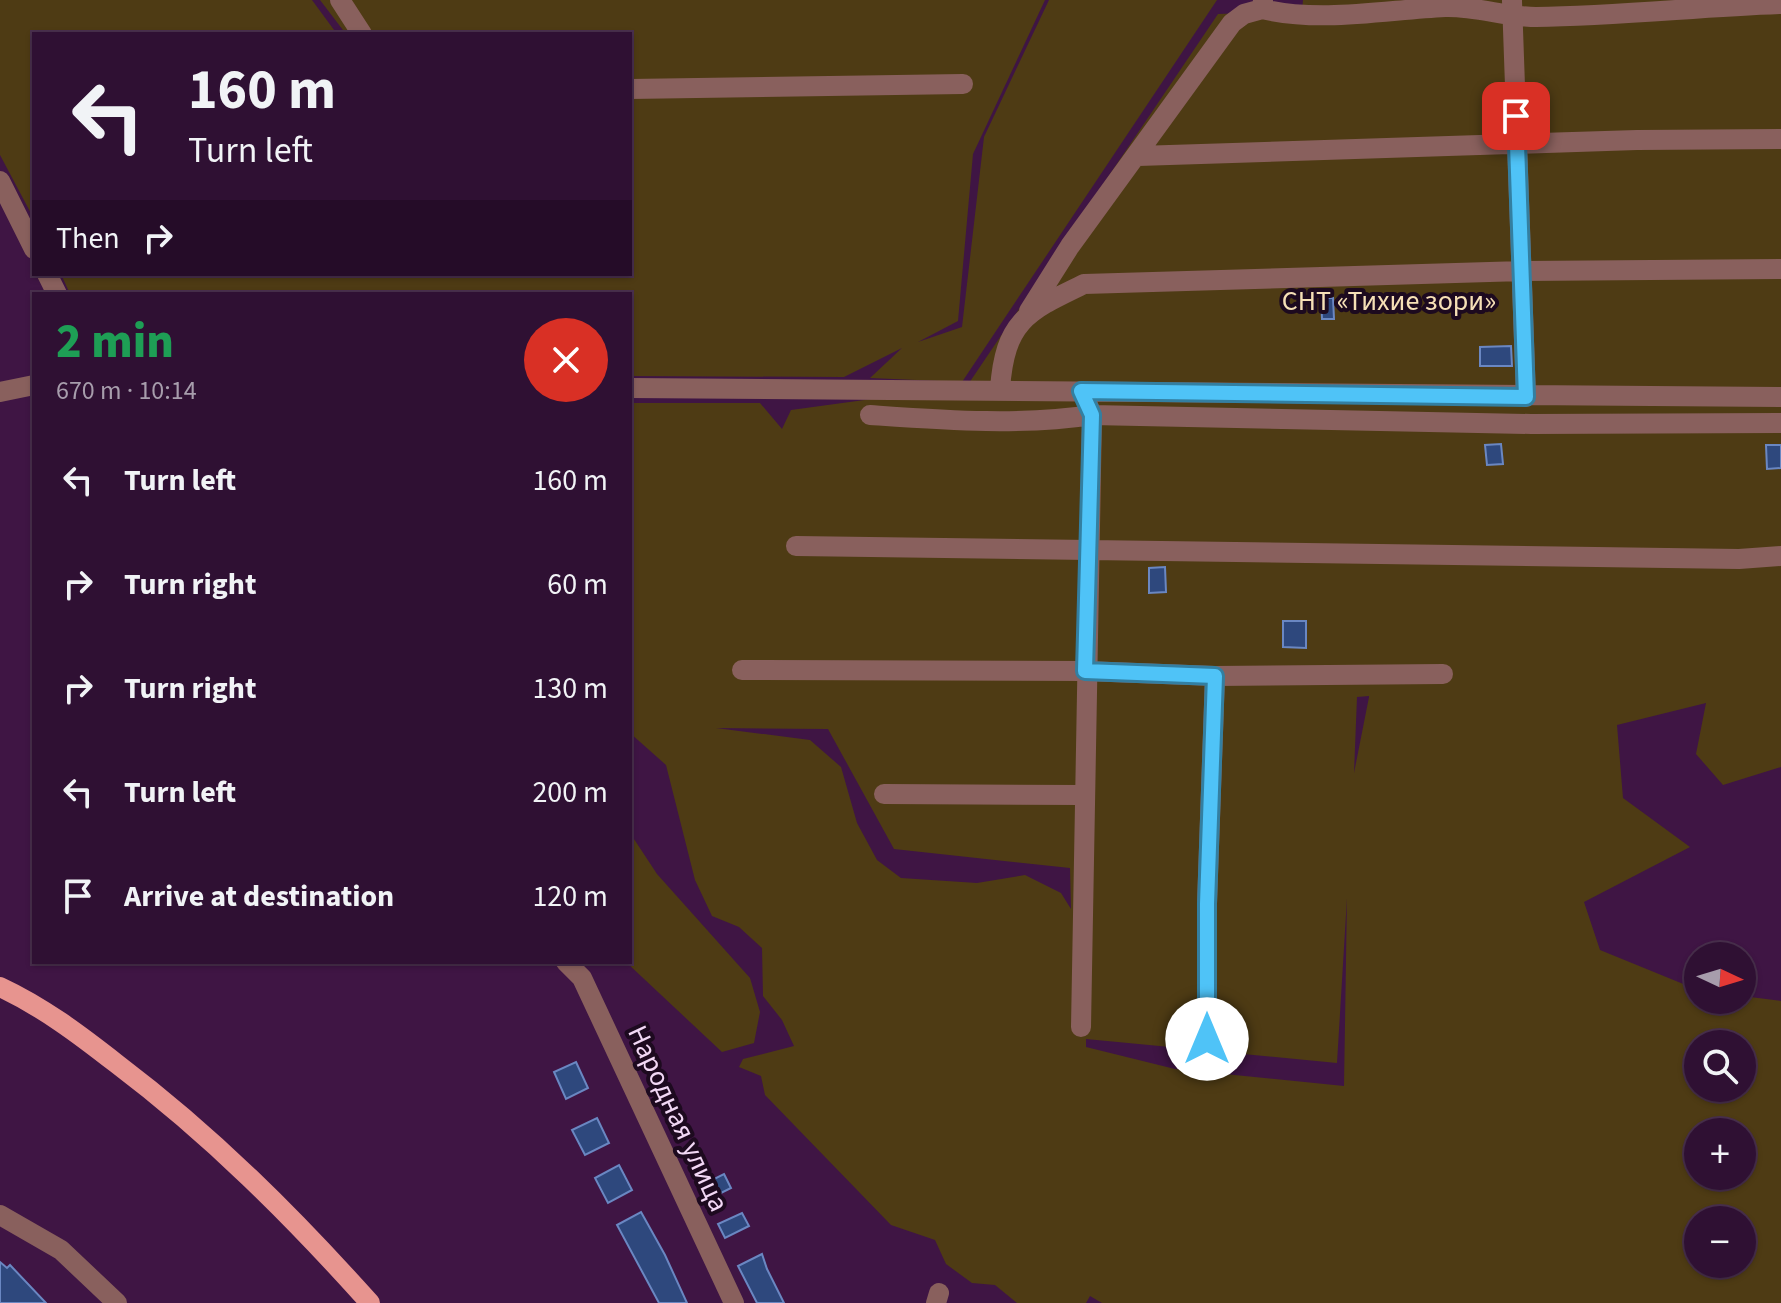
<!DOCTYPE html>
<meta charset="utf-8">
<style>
:root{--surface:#2f1033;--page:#37193b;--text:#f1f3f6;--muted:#a79dac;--line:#4a304e}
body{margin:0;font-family:"Source Sans 3",sans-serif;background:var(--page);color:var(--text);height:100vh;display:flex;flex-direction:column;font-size:30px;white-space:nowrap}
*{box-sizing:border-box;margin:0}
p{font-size:26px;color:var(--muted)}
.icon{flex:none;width:44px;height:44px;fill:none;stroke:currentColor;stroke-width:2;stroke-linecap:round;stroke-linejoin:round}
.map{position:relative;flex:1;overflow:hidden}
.side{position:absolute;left:32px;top:292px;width:600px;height:672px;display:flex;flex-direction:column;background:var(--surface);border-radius:0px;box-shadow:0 2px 6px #0004,0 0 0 2px var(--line)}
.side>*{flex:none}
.hud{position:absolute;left:32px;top:32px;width:600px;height:244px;border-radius:0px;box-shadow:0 2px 6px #0004,0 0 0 2px var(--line);background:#2f1033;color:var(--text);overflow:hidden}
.needle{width:52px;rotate:94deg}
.controls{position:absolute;left:1684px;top:942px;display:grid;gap:16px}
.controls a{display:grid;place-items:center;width:72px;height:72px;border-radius:50%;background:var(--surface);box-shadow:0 2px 6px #0004,0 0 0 2px var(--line);font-size:40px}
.pin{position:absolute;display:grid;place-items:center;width:68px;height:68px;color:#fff;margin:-34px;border-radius:16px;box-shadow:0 4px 12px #0006}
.me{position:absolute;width:88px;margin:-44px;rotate:0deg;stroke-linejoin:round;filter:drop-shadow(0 0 6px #0008)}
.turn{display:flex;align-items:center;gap:28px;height:168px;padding:0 24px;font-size:36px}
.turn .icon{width:104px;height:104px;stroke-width:2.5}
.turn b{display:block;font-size:56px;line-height:68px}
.then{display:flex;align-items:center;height:76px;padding:0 24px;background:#0003;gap:16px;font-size:30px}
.round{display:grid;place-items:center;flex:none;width:84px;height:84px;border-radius:42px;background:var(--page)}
.head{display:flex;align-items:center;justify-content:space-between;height:136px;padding:0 24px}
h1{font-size:48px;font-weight:800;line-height:60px;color:#1e9e55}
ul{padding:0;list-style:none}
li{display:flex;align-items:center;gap:24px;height:104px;padding:0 24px}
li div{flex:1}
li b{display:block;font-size:30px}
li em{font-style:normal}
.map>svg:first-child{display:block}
</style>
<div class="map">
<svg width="1781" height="1303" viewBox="0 0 1781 1303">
<rect width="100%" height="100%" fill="#3f1544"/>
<path fill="#4e3b14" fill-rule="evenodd" d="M0 0H312L337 34H34V219L0 155Z
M320 0H1045L973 154 958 321 918 342 962 327 984 137 1049 0H1217L962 382 870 378 902 348 844 377 630 376V294H70L61 274H630V34H346Z
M1303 0H1781V767L1723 785 1696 754 1706 703 1617 725 1623 798 1690 847 1584 902 1600 950 1698 990V1000H1742V996L1781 1001V1303H1102L1090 1296 1086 1303H1017L995 1285 972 1283 946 1264 935 1240 891 1225 765 1095 761 1076 739 1067 743 1059 794 1046 782 1020 763 996 762 948 739 927 712 916 695 880 666 765 630 733V403H760L782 429 791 410 967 386 1218 14 1302 11ZM1369 696V697L1354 773 1357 697ZM716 728 828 729 894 849 1070 868 1071 909 1061 893 1025 875 977 883 901 878 877 860 857 823 841 767 810 740ZM1347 898 1344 1086 1175 1069 1086 1047V1039L1337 1063ZM1698 1044H1742V1088H1698ZM1698 1132H1742V1176H1698ZM1698 1220H1742V1264H1698Z
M630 833 657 874 750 978 760 1012 754 1043 722 1052 626 962H630Z"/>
<path fill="#2e487d" stroke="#6a87c2" stroke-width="2" d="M1321 298H1333L1334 319H1322Z
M1511 346 1512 366H1480V347Z
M1501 444 1503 464 1487 465 1485 445Z
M1766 445H1781V468L1767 469Z
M1165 567 1166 592 1149 593V568Z
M1283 621H1306V648L1283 647Z
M576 1062 588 1088 566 1099 554 1072Z
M597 1118 609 1143 585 1155 572 1130Z
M619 1165 632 1190 608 1203 595 1178Z
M724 1174 731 1188 707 1200 700 1186Z
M641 1212 665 1255 687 1303H659L617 1225Z
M742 1213 749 1226 725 1238 718 1224Z
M762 1254 767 1269 784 1303H757L738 1266Z
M0 1262 7 1268 10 1265 46 1303H0Z"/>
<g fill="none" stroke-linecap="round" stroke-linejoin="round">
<path stroke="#89605d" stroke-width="20" d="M340 0 362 34
M1263 0 1262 9C1321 23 1385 10 1445 7 1476 6 1506 17 1536 17 1618 16 1699 7 1781 4
M1512 1 1526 397
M630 89 963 84
M1138 156 1637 140 1781 139
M0 181 34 249
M47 274 57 294
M1029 311 1070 246 1232 23 1244 14 1262 9
M630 388 1781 397
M1000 389C1005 320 1028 311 1084 284L1523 271 1781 269
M0 392 34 385
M870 415C943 420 1020 426 1092 415L1531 424 1781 423
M796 546 1739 559 1781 556
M742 670 1085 671 1215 676 1443 674
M884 794 1083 795
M566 962 582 978 734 1303
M1081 1027 1092 415 1088 405
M1207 1066V904L1215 676
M0 1215 61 1250 117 1303
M936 1303 939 1293"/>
<path stroke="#e7948f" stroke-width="20" d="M0 987C43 1007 80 1035 117 1064 211 1135 292 1216 370 1303"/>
</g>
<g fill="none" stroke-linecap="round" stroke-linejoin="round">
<g stroke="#337fa1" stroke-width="20">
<path id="route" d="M1207 1039V904L1215 676 1085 671 1092 415 1081 391 1526 397 1516 116"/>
</g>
<use href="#route" stroke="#4fc3f7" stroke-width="14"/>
</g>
<g text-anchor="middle" stroke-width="8" stroke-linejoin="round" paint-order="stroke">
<g font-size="28" fill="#f6e0b6" stroke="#1d0a1f">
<text x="1389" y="310">СНТ «Тихие зори»</text>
</g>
<g font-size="28" fill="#f2d8f5" stroke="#1d0a1f">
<text transform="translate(679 1118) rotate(65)" y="10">Народная улица</text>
</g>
</g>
</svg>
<div class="controls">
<a><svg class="needle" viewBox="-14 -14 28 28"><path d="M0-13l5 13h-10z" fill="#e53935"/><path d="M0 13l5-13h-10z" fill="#a79dac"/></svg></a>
<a><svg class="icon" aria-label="search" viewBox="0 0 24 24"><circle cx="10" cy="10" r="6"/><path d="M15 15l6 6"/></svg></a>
<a>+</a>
<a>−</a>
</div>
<div class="pin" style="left:1516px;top:116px;background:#d93025"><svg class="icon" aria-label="arrive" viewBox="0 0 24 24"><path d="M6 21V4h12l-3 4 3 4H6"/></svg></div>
<svg class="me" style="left:1207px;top:1039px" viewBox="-20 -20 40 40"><circle r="19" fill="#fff"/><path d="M0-13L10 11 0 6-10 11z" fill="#4fc3f7"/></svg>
<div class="hud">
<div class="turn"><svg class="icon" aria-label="left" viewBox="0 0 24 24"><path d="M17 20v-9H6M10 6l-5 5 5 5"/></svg><div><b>160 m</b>Turn left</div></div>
<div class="then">Then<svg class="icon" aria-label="right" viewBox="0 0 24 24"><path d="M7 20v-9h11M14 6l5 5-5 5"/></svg></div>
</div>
<section class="side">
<div class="head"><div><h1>2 min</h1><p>670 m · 10:14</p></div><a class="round" style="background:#d93025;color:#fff"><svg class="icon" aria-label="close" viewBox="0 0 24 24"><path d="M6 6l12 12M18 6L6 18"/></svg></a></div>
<ul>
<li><svg class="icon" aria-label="left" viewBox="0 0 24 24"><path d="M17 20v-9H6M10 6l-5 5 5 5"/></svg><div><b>Turn left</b></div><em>160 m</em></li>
<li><svg class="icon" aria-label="right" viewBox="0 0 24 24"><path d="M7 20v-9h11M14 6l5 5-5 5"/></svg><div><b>Turn right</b></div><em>60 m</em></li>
<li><svg class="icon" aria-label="right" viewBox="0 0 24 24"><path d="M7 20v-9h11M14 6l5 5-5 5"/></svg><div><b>Turn right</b></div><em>130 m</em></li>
<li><svg class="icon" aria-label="left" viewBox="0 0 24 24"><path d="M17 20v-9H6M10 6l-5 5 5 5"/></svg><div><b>Turn left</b></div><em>200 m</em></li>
<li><svg class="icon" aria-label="arrive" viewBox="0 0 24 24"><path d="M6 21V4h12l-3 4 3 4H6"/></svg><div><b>Arrive at destination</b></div><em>120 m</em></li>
</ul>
</section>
</div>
